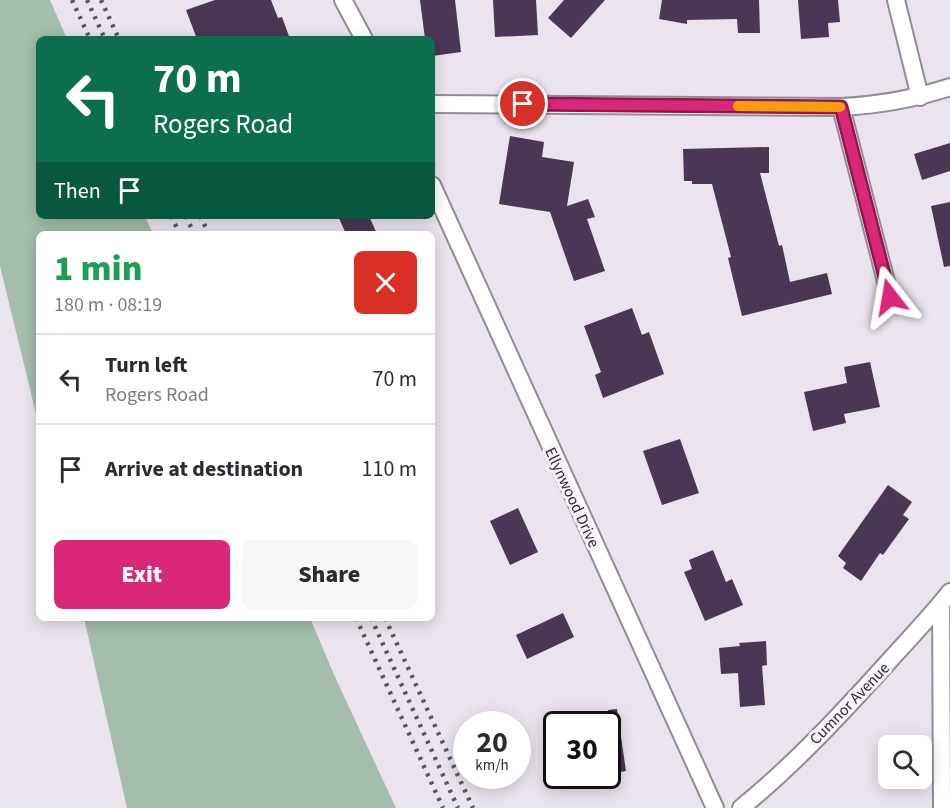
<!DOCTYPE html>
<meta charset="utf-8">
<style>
:root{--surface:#fff;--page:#f7f7f7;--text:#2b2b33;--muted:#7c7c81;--line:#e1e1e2;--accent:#db2777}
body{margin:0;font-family:"Source Sans 3",sans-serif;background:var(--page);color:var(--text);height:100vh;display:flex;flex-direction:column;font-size:22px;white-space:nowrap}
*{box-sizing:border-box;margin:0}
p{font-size:20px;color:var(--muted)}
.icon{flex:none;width:33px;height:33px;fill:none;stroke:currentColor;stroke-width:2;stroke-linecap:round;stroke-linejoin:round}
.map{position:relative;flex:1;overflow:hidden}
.drawer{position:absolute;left:36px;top:231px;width:399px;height:390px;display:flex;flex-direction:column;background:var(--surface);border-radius:9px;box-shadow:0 3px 15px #0003}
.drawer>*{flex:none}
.hud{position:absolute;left:36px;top:36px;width:399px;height:183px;border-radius:9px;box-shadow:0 3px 15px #0003;background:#0b6e4f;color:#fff;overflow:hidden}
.tools{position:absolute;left:878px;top:735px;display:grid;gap:12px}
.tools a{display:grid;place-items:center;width:54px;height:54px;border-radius:9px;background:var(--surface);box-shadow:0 3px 15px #0003;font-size:30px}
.speed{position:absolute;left:453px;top:711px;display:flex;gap:12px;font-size:30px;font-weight:700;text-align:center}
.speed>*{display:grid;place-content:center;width:78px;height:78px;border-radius:50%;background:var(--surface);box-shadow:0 3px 15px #0003;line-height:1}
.speed small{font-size:15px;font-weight:400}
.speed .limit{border:3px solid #111;border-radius:9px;background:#fff;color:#111}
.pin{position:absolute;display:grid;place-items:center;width:51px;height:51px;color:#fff;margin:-26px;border:3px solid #fff;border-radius:50%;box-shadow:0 2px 6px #0007}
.me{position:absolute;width:66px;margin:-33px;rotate:346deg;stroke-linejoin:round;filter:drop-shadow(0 0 4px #0008)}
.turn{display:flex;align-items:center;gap:21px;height:126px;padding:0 18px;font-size:27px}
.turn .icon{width:78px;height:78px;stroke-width:2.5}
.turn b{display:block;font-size:42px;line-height:51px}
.then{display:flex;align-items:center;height:57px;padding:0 18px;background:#0003;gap:12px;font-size:22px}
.round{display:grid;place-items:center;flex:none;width:63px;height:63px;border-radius:9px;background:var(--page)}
.head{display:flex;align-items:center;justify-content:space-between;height:102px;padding:0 18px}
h1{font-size:36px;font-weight:800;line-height:45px;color:#1e9e55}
.button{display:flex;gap:12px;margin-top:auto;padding:12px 18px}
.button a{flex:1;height:69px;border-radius:9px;background:var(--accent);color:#fff;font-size:24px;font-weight:800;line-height:69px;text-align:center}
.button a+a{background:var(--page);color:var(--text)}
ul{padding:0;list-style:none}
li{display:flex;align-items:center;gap:18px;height:90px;padding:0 18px;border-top:2px solid var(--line)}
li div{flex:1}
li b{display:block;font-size:22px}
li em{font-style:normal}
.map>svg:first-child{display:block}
</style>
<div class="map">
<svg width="950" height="808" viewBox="0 0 950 808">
<rect width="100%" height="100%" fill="#ebe4ee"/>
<path fill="#a4bdac" d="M0 0H50L67 39H39V216H145L153 234H39V426L0 266Z
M84 618H310L335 677 396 808H127Z"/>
<path fill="#4a3655" d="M215 0H271L278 18 282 17 290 39H197L186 10Z
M420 0H455L461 52 432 56V39H425Z
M493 0H536L538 35 495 37Z
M564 0H605L571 38 548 18Z
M662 0H759L760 33H738L737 19 687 20V24L659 19Z
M798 0H838L840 22 828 23 829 37 801 39Z
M510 136 544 142 542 157 574 162 567 206 588 199 595 217 587 219 605 271 574 281 550 212 499 204Z
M950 143V171L922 180 914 154Z
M769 147V173H760L779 246 782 245 790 282 827 273 832 294 742 316 728 258 731 257 712 184H692V181H684L683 149Z
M950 202V266L944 267 931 206Z
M338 216H369L377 234H346Z
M632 308 642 335 649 332 664 374 603 398 595 375 601 372 584 326Z
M870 362 880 407 844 414 846 423 813 431 804 392 847 383 844 367Z
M680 439 699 493 662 505 643 451Z
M888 485 912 502 903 515 909 519 883 555 880 553 861 581 843 568 846 563 838 556Z
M518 508 538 552 510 565 490 521Z
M713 550 726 582 732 579 743 605 705 621 684 572 692 569 689 560Z
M563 613 574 637 527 659 516 635Z
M766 641 767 665 762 666 765 705 740 707 738 673 721 674 719 648 740 646 739 643Z
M617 709 626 771 608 774V710Z"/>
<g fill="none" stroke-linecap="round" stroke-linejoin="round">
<g stroke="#918c95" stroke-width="20">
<path id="minor" d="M343 0 364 39
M896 0 920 97
M432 104 841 107C879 105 914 99 950 87
M841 107 890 297
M432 185 715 808
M941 603 942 808
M741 808C795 764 843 712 890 660 910 638 931 616 950 592"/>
</g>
<use href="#minor" stroke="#fff" stroke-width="16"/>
<path stroke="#5a575c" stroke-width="4.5" stroke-dasharray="3 6" stroke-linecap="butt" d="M72 0 90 39
M87 0 105 39
M101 0 119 39
M171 216 180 234
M186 216 194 234
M200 216 209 234
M356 618 443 808
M371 618 458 808
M385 618 473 808"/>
</g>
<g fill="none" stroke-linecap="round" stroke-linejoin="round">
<g stroke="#8e194d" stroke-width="15">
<path id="route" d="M523 104 841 107 890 297"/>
</g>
<use href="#route" stroke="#db2777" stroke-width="10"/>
<path stroke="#f59e0b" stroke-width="10" d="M738 106 840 107"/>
</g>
<g text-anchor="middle" stroke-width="6" stroke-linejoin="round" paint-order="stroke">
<g font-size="16" fill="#2d2b2f" stroke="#f8f2fc">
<text transform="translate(573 497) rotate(65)" y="6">Ellynwood Drive</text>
<text transform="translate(849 703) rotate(-46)" y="6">Cumnor Avenue</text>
</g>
</g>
</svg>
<div class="tools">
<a><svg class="icon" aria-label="search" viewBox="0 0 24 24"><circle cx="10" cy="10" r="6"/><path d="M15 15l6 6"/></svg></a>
</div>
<div class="speed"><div>20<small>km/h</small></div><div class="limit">30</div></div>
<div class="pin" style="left:523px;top:104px;background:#d93025"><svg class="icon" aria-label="arrive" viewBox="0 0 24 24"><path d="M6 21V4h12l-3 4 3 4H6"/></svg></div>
<svg class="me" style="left:890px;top:297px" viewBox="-20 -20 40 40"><path d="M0-17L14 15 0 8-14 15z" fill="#db2777" stroke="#fff" stroke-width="4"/></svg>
<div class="hud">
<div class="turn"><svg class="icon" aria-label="left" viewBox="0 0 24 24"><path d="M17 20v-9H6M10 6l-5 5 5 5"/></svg><div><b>70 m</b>Rogers Road</div></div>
<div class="then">Then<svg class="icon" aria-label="arrive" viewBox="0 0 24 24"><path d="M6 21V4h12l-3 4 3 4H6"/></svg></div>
</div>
<section class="drawer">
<div class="head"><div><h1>1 min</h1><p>180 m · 08:19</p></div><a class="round" style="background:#d93025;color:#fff"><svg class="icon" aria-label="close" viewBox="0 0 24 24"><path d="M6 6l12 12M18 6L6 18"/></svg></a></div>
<ul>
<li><svg class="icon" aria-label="left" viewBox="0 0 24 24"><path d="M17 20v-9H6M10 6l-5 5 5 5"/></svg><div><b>Turn left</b><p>Rogers Road</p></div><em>70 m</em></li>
<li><svg class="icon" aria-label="arrive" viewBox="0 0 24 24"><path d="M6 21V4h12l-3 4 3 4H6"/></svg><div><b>Arrive at destination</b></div><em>110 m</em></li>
</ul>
<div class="button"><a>Exit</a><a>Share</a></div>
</section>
</div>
